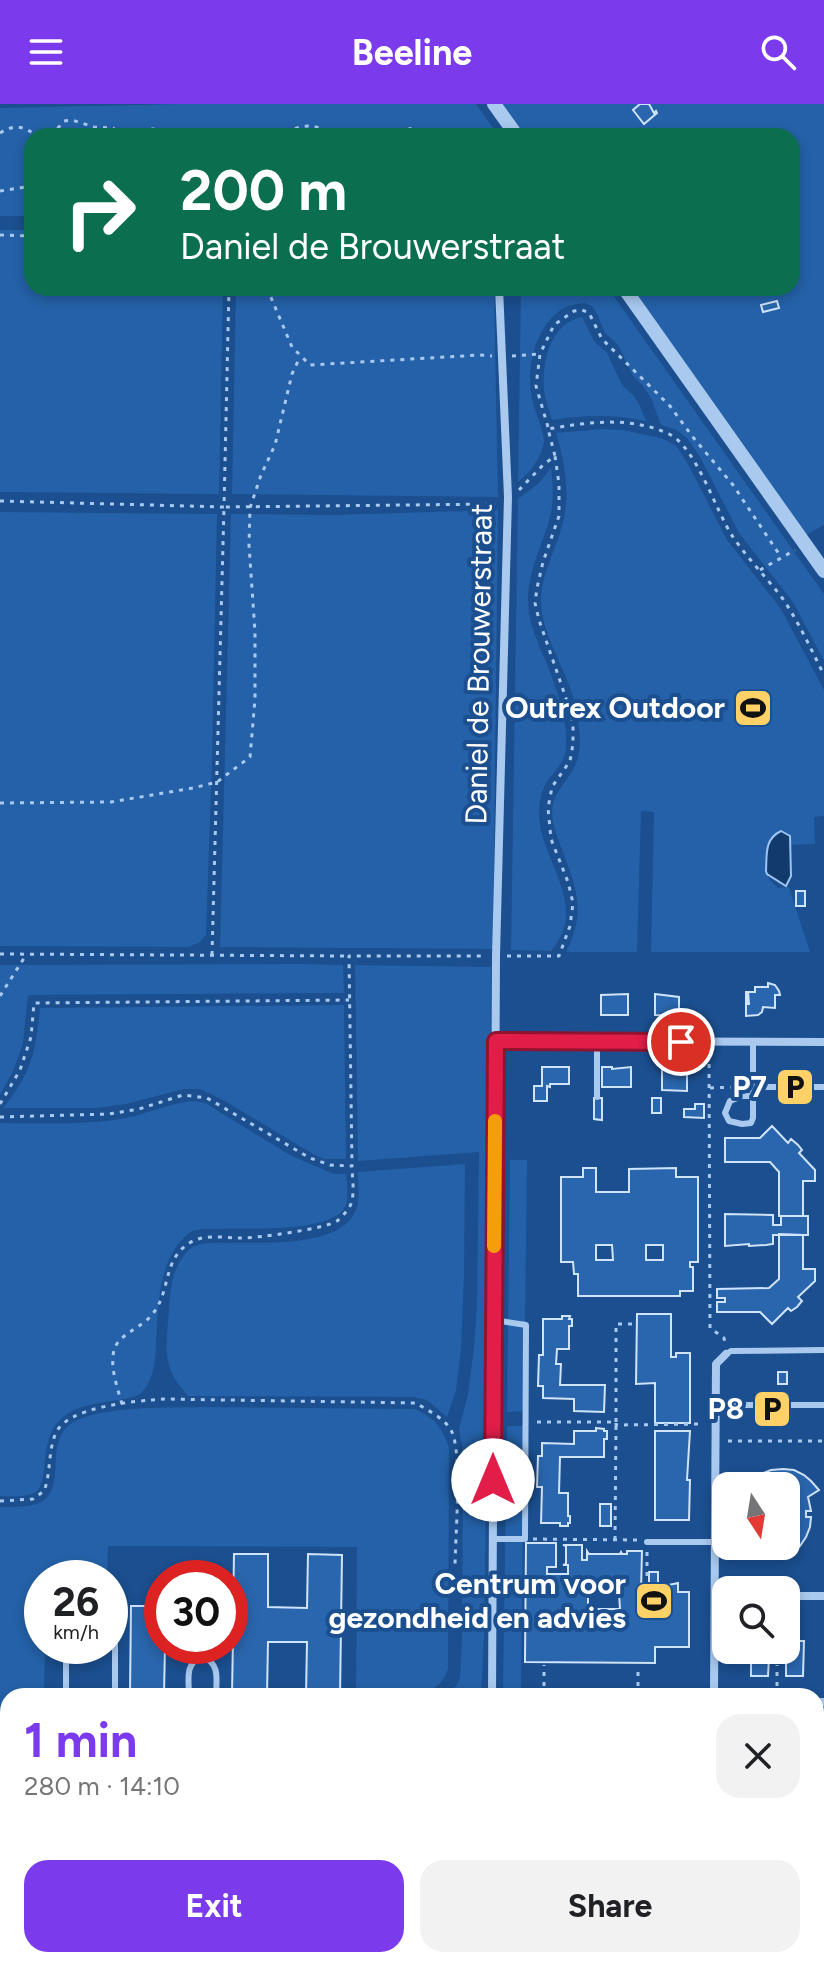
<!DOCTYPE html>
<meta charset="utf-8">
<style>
:root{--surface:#fff;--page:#f2f2f2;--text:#202124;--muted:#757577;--accent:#7c3aed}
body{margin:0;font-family:Figtree,sans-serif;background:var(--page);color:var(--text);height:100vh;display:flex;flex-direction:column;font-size:30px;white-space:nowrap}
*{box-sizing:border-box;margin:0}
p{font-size:26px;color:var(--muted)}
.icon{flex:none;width:44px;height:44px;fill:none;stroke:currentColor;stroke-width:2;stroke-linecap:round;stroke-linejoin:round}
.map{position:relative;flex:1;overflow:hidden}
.drawer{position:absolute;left:0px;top:1584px;width:824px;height:280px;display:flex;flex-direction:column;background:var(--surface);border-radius:24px 24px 0 0;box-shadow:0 4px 12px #0003}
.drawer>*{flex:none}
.top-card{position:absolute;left:24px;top:24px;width:776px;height:168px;border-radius:24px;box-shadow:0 4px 12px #0003;background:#0b6e4f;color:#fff;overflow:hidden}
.needle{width:52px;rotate:168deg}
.tools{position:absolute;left:712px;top:1368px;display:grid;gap:16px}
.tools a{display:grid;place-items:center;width:88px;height:88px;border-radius:16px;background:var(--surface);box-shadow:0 4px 12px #0003;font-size:40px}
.speed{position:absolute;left:24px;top:1456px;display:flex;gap:16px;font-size:40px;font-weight:700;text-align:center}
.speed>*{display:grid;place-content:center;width:104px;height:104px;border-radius:50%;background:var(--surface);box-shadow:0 4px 12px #0003;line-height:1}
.speed small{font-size:20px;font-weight:400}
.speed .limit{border:12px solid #d22;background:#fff;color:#111}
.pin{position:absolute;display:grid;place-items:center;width:68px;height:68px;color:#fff;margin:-34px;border:4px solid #fff;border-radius:50%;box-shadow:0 2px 8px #0007}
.me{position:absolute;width:88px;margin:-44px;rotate:0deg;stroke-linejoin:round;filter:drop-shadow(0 0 6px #0008)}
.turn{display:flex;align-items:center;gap:28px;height:168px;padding:0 24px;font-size:36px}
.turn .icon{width:104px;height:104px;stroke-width:2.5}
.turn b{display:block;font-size:56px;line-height:68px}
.round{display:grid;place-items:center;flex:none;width:84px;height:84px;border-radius:24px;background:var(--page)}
.headline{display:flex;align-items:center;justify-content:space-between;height:136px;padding:0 24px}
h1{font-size:48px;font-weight:700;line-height:60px;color:var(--accent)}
.cta{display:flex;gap:16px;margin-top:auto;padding:16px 24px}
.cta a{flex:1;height:92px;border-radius:24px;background:var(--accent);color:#fff;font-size:32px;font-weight:700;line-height:92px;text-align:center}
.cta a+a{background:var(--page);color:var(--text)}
header{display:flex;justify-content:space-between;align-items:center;height:104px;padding:0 24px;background:var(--accent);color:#fff;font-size:36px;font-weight:700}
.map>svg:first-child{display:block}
</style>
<header><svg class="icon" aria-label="menu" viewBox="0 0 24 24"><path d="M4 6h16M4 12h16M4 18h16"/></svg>Beeline<svg class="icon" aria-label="search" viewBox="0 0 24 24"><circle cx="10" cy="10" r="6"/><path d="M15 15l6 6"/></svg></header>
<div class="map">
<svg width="824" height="1864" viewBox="0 0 824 1864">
<rect width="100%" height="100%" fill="#1b4f8f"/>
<path fill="#2461a8" d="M182 0H476L499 32H32V112H0V4Z
M502 0H824V421L806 431 631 184H792V32H524Z
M0 126H32V184H223L219 390 0 388Z
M236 184H494L498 393 232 390Z
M521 184H608L824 490V557L793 498 739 429 700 353 687 334 677 326 661 321 651 294 643 282 633 272 618 241 605 229 597 210 593 203 585 199C577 200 568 201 561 206 536 223 527 260 531 289 532 302 544 326 544 337 542 353 530 369 518 378Z
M582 213 594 237 607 249 622 281 633 291 639 300 646 317C614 310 584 311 552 316 549 306 545 295 544 285 542 256 551 219 582 213Z
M602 325 623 326 660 334 670 338 677 343 688 360 727 436 781 505 824 586V712L814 713 815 740 790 741V732L766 767 769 775 778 784 789 783 810 848H651L654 708 641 707 637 848H566C587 807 576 783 561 743 557 731 552 720 552 708 553 687 569 677 576 659 583 643 579 622 576 605 570 569 540 532 541 495 542 466 559 441 564 413 570 385 564 355 556 329Z
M551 364C553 380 554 398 550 413 543 440 528 467 528 496 528 519 538 539 547 560 557 586 568 614 566 643 566 659 554 667 546 679 541 688 539 699 539 709 539 756 591 801 551 847L511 846 518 395 539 379Z
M498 406 493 845 220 843 231 410 333 411Z
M0 408 217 410 212 655 206 831 200 838 189 843 0 842Z
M296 860 343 861 344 889 28 891 23 939 14 965 0 991V861Z
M355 861 491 863 489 1200 484 1534 481 1592H444L456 1582 460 1574 462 1534 463 1360 462 1341 459 1325 468 1290 474 1244 477 1202 479 1048 358 1057Z
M344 901 346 1055H324L313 1050 223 996 200 985H184L126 1000 96 1004H3C31 970 36 947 40 904Z
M195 997 205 999 290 1051 334 1070H346C347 1080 350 1097 343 1106 324 1129 248 1124 219 1125 210 1125 196 1124 189 1129 185 1132 179 1139 176 1143 158 1169 158 1207 156 1237 156 1249 155 1262 151 1273 148 1281 143 1289 136 1292 131 1294 123 1295 118 1296 98 1299 76 1301 61 1315 38 1335 50 1378 36 1388 27 1394 10 1392 0 1392V1019C40 1019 82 1021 121 1015 146 1011 170 998 195 997Z
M510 1056H527L524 1307 507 1308Z
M465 1060 464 1172 461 1246 456 1286 447 1313 427 1296 413 1293 188 1292C182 1284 174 1276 171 1267 163 1248 168 1225 169 1206 170 1186 172 1164 187 1148 196 1137 214 1139 227 1139 261 1138 336 1144 354 1110 361 1098 358 1081 358 1068Z
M203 1303 416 1305C436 1316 442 1322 449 1344L448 1565C438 1601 385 1592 356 1592L357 1443 108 1442 107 1474H42V1542H45L44 1592H8V1618H0V1403C13 1403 32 1404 43 1397 65 1381 46 1342 68 1322 93 1301 170 1304 203 1303Z
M507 1322H524L521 1589 503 1584Z
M0 1633H8V1704H0Z
M8 1766V1851H0V1773Z
M28 1856H475L473 1864H0L19 1861Z
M494 1856H763L750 1864H494Z"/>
<path fill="#123a6d" stroke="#9cc4f0" stroke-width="2" d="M781 727 790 732 791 772 786 782 767 770 766 767C767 751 764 735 781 727Z"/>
<path fill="#2a66ad" stroke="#cfe3fa" stroke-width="2" fill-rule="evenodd" d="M640 0H649L654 9 656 7 657 9 644 20 633 6Z
M777 197 779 204 763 208 761 201Z
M748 598H757V611L748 620 742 614 748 607Z
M796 787H805V802H796Z
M768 879 775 881 779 887 780 891H775V904L763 903 762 908 758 911 746 912V887L747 900H749L748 888H755V883H768Z
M628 890V911H601V891Z
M655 890 679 893V912L655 911Z
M542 963H569V980H550V983L547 982V997H534V982H542Z
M602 963H612V965L631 963V983H602Z
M662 963H687V987L662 986Z
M594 994H602V1016L594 1015Z
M652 994H661V1009H652Z
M695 1000H704V1014L684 1013V1005H695Z
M772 1022 788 1039 791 1035 798 1041 802 1046 799 1049 815 1066V1077H803V1112H779V1068L770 1058H725V1034H760Z
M583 1064H596V1088H629V1065L676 1064V1073H698V1158H690V1163H693V1187H680V1192H578V1170H574L573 1158H561V1073H583ZM596 1141H612L613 1156H596ZM646 1141H663V1156H646Z
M725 1110 773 1111V1121H781V1112H808V1131H773V1140L766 1141 749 1142V1140L725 1142Z
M779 1130 803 1131V1165H815V1177L798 1193 802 1197 797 1203 791 1207 788 1204 772 1220 760 1208H717V1198H725V1194H717V1185L769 1184 779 1175Z
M637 1210H671V1253H676V1249H690V1319H655V1279L636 1280Z
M562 1212H570L569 1215H572V1222H569V1245H557L556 1260H561L560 1281H605L604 1308 574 1307V1295L543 1294V1282H538L539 1251H543V1215H562Z
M778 1268H787V1280H778Z
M596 1324 604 1325V1327H607V1335H604V1353H560L559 1389H568V1412H570V1419H568V1422H560V1419H541L542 1383H537L538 1352H542V1339L574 1340V1327H596Z
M655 1327H690L687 1376H690L689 1416H655Z
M783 1365 794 1366 804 1371 811 1377 819 1386 808 1393 811 1407H806V1413H811L810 1423 806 1433 800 1442 790 1449 780 1453H760L750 1449 741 1442H786V1382H749L761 1370 771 1366Z
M600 1400H611V1422H600Z
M526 1439H556V1463H547V1470H568V1461H563L566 1460V1442L563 1441H582V1456H587V1447L589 1450H620L621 1448 622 1450H627V1447H642L641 1487H660L659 1483 678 1479V1488H689V1543H655V1559L525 1558ZM588 1489H619L620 1505H588Z
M234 1450H268V1503L307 1504 308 1450 342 1451 340 1592H306L307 1538H268L267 1591H232L233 1533H230V1509H233Z
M649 1468H658V1485H649Z
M131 1502H162V1542H165L164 1590H130Z
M786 1537H804L803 1572H786V1555H782V1559H773V1555L769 1554 768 1572H751V1546H786Z
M816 1754H824V1784H816Z"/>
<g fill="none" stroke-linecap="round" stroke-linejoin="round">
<path stroke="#a9c9ee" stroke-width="3" stroke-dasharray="4 6" stroke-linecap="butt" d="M0 29C16 19 23 23 38 32
M51 32 64 17 72 16 94 23 113 24 120 32
M143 32 152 25H157L168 32
M289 32 292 26C305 20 320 20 328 32
M400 32C408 23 414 21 422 32
M0 87 32 82
M0 131 32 132
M267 184 292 243 310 261 480 251 492 252
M512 252 540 250
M548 323 536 282 540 250 554 221 574 207 582 206 589 209 602 235 670 302 692 332 733 381 781 453
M519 386 543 361 555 352 548 325C588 318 631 312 669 330 697 344 715 406 733 433 748 455 767 474 783 495 799 519 811 545 824 571
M0 397 224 403 229 184
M760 466 795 446
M0 699 111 698 193 684 217 678 250 653 255 595V528L249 441 250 404 261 371 275 341 292 270 300 253
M0 850 348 852
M212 851 224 403 496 400
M507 852H559L570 822 573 799 568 778 551 735 548 704 552 683 570 657 573 640V619L569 603 539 516 535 499 537 484 543 458 559 412V380L555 352
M0 892 26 851
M709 950 710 1224 724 1234 725 1239
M710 984 734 983
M0 1000 20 966 31 933 34 899 349 896
M0 1013 109 1010 139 1005 183 991 207 994 310 1054 330 1061 352 1062 349 852H483
M122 1300C117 1282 105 1251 120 1236 129 1227 141 1222 149 1214 172 1191 161 1158 188 1140 203 1129 223 1134 241 1134 257 1134 325 1125 337 1117 340 1115 347 1107 349 1104 356 1092 352 1075 352 1062
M537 1318H616V1321L703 1320
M616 1318V1220H632
M728 1337H824
M0 1397 33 1395 44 1387C51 1369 48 1349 55 1331 65 1302 137 1297 164 1295L416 1299C427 1306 444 1314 451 1326 463 1347 455 1435 455 1464
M533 1435 637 1436
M615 1436 616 1321
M647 1448V1482
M544 1592V1561
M638 1592V1563
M777 1592V1561
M0 1621H8
M816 1632H824
M0 1709H8
M0 1763 8 1757
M0 1855H8
M504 1856V1864
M69 1864 107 1856
M764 1864 775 1856"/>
<path stroke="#a9c9ee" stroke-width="6" d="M753 938V992H742L730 997 725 1009 729 1017 742 1020 751 1019 753 1014V992
M753 983H823
M597 993V938
M726 1250 731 1247 824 1246
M716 1301H824
M493 1435H525L526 1221 494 1216
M647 1438H714
M110 1541H115V1592
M66 1592V1542
M189 1592C189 1576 184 1558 203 1553 221 1560 216 1577 216 1592
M816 1741H824
M816 1816 824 1808
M816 1854 824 1862"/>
<path stroke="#a9c9ee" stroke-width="8" d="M496 937 824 938
M786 1492H824
M492 1592 496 852 508 393 499 184
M714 1592 716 1260 726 1250
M816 1598H824
M486 1864V1856"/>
<path stroke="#a9c9ee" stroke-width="14" d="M494 0 517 32
M624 184 824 467"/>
</g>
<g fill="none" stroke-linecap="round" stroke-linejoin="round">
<g stroke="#92132f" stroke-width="20">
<path id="route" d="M493 1376 496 937 681 938"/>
</g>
<use href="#route" stroke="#e11d48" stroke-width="14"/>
<path stroke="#f59e0b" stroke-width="14" d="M494 1142 495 1017"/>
</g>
<defs>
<g id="stadium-square" transform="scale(2)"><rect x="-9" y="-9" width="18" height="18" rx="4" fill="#ffd166" stroke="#1b4f8f"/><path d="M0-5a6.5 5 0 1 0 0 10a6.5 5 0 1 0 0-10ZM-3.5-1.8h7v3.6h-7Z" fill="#111"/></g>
<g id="parking-square" transform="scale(2)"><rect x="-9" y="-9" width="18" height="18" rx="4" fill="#ffd166" stroke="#1b4f8f"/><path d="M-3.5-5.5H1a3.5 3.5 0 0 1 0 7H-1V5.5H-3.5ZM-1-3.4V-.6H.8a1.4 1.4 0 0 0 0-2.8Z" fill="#111"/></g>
</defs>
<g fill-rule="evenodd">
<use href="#stadium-square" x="753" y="604"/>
<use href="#parking-square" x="795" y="983"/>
<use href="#parking-square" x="772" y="1305"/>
<use href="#stadium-square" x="654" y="1497"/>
</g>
<g text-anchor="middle" stroke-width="8" stroke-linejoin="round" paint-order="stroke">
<g font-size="30" fill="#fff" stroke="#1b4f8f">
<text transform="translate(479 560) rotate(-89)" y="10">Daniel de Brouwerstraat</text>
</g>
<g font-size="30" font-weight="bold" fill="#fff" stroke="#1b4f8f" text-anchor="end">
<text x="725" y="614">Outrex Outdoor</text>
<text x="767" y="993">P7</text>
<text x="744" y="1315">P8</text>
<text x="626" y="1490">Centrum voor<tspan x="626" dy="34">gezondheid en advies</tspan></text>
</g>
</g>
</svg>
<div class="tools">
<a><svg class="needle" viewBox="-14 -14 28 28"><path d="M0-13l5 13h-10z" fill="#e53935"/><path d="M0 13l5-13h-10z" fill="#757577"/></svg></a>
<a><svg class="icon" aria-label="search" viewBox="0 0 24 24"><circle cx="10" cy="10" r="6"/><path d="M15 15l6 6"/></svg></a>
</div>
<div class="speed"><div>26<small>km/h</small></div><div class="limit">30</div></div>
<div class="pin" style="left:681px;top:938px;background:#d93025"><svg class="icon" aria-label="arrive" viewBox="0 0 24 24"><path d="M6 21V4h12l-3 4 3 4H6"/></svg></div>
<svg class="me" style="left:493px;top:1376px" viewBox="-20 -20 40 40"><circle r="19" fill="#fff"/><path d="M0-13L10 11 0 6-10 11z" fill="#e11d48"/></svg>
<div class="top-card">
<div class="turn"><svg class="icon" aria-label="right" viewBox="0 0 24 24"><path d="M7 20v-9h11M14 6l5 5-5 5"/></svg><div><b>200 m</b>Daniel de Brouwerstraat</div></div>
</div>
<section class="drawer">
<div class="headline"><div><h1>1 min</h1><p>280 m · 14:10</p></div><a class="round"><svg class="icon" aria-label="close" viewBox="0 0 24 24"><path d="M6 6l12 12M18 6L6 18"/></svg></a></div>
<div class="cta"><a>Exit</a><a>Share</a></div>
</section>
</div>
